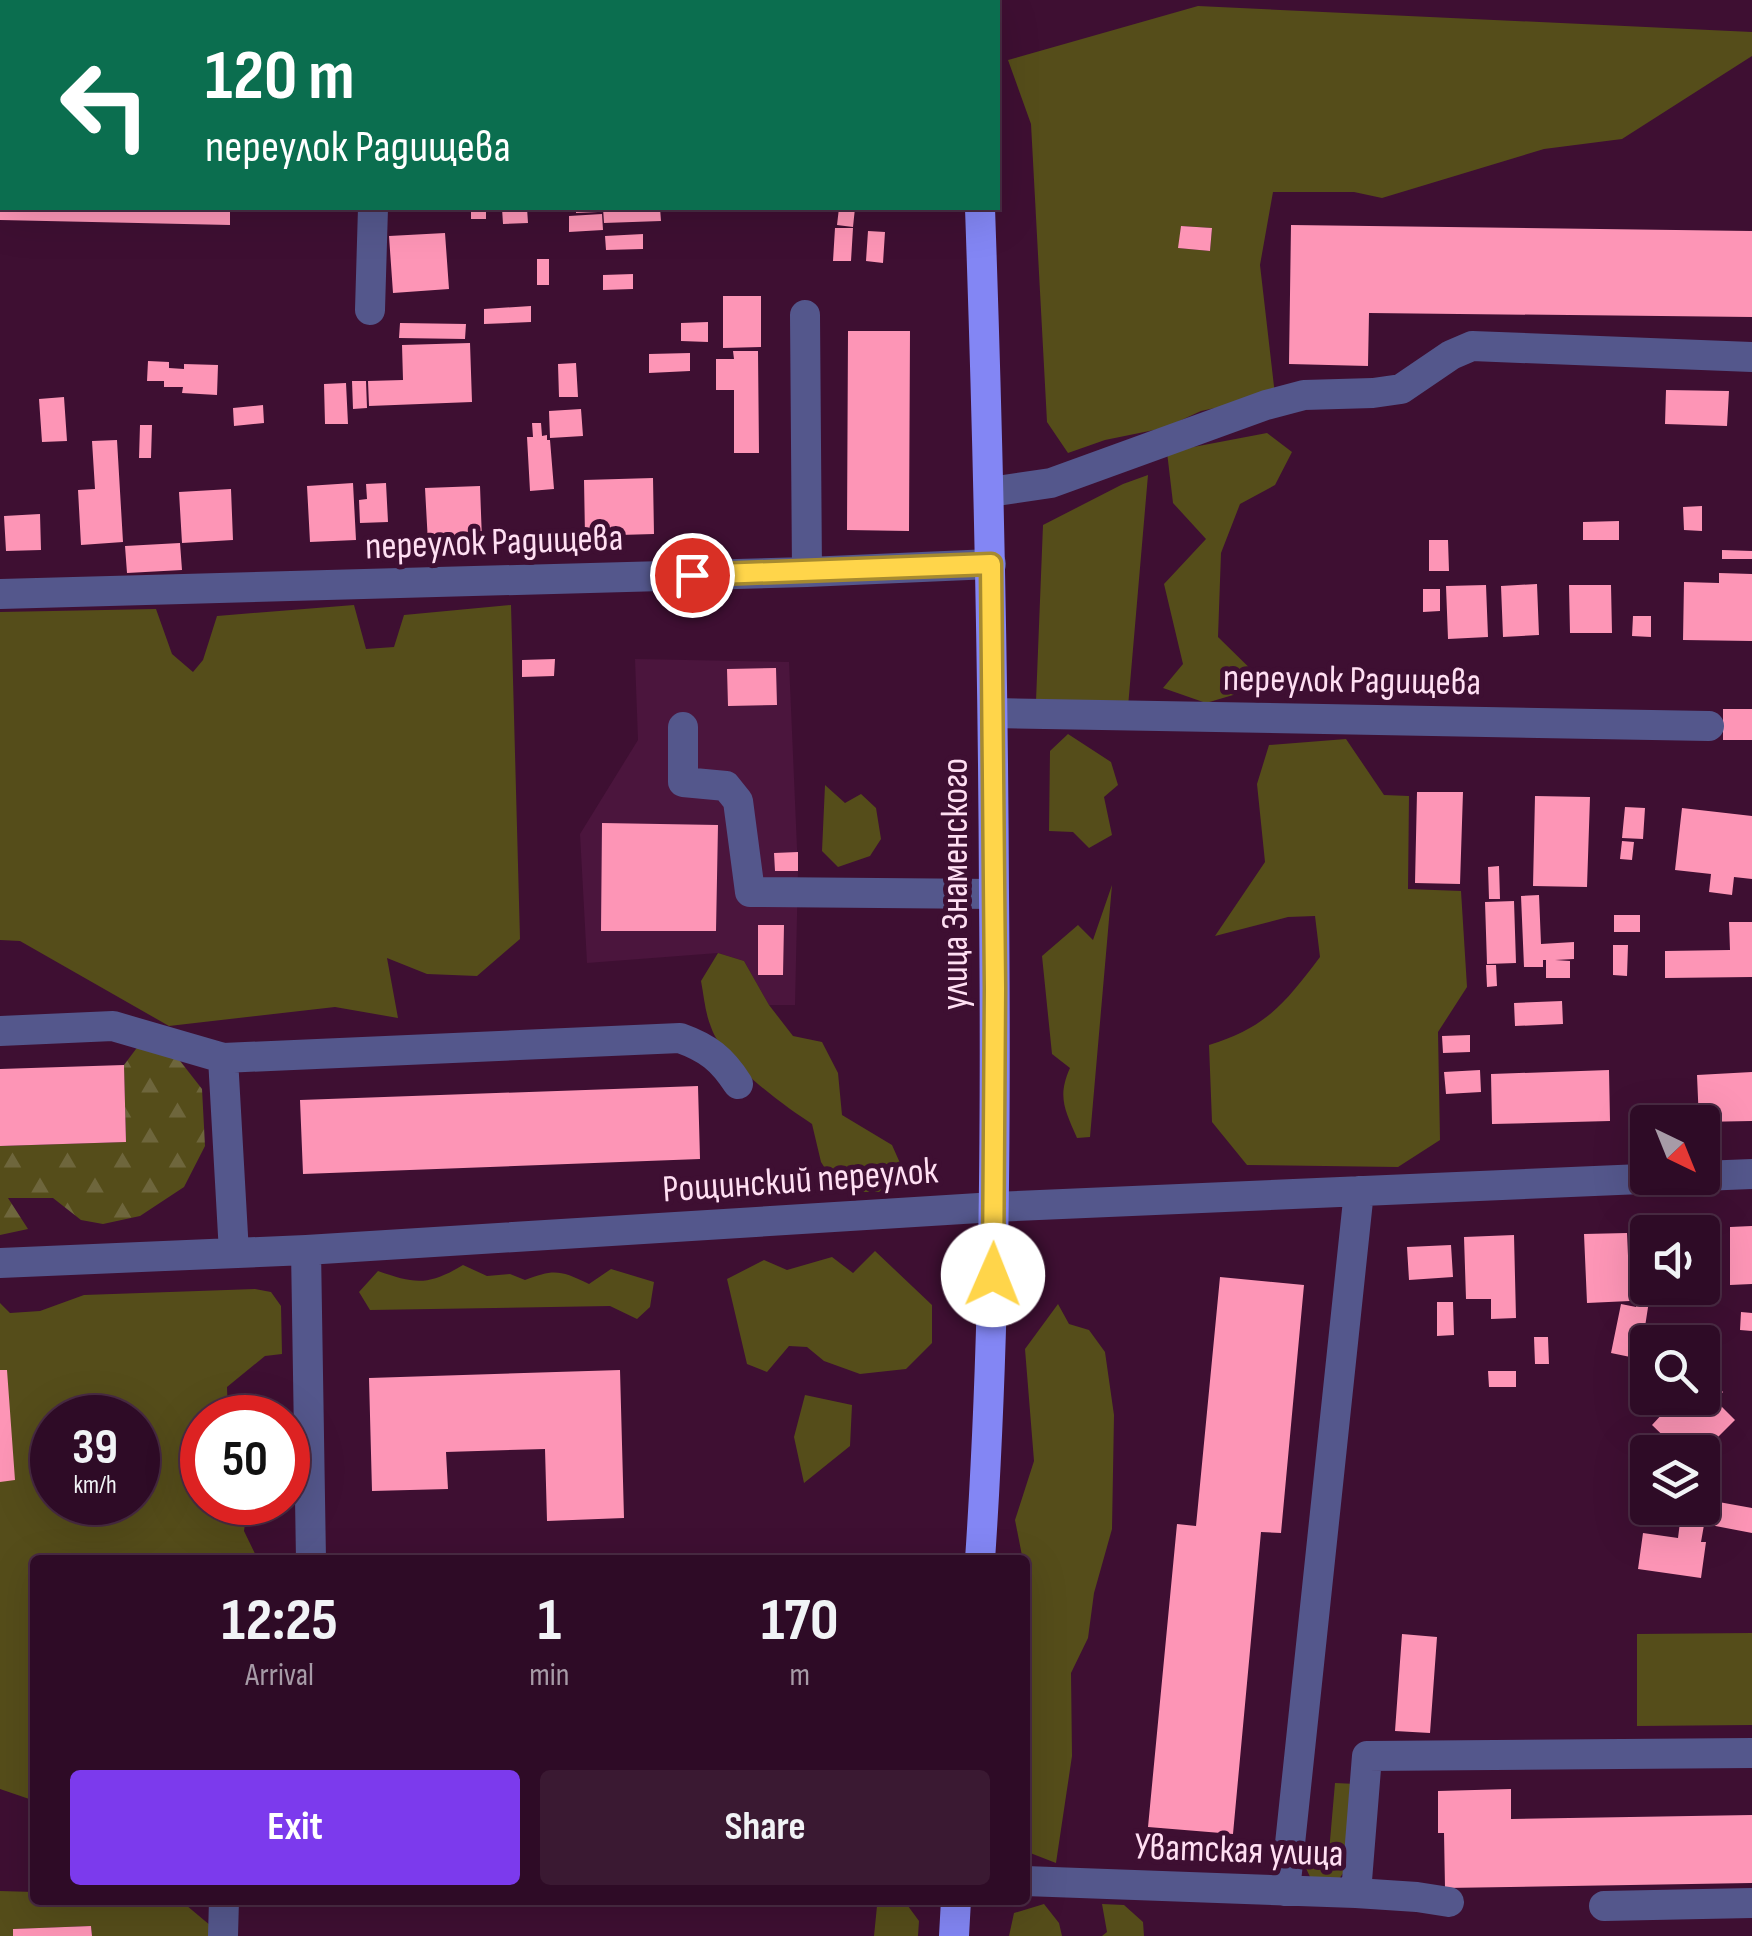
<!DOCTYPE html>
<meta charset="utf-8">
<style>
:root{--surface:#2e0b26;--page:#3a1932;--text:#f1f3f6;--muted:#a79ba7;--line:#492b43;--accent:#7c3aed}
body{margin:0;font-family:"Sofia Sans Condensed",sans-serif;background:var(--page);color:var(--text);height:100vh;display:flex;flex-direction:column;font-size:38px;white-space:nowrap}
*{box-sizing:border-box;margin:0}
p{font-size:32px;color:var(--muted)}
.icon{flex:none;width:55px;height:55px;fill:none;stroke:currentColor;stroke-width:2;stroke-linecap:round;stroke-linejoin:round}
.map{position:relative;flex:1;overflow:hidden}
.drawer{position:absolute;left:30px;top:1555px;width:1000px;height:350px;display:flex;flex-direction:column;background:var(--surface);border-radius:10px;box-shadow:0 10px 40px #0002,0 0 0 2px var(--line)}
.drawer>*{flex:none}
.banner{position:absolute;left:0px;top:0px;width:1000px;height:210px;box-shadow:0 10px 40px #0002,0 0 0 2px var(--line);background:#0b6e4f;color:#fff;overflow:hidden}
.needle{width:65px;rotate:137deg}
.tools{position:absolute;left:1630px;top:1105px;display:grid;gap:20px}
.tools a{display:grid;place-items:center;width:90px;height:90px;border-radius:10px;background:var(--surface);box-shadow:0 10px 40px #0002,0 0 0 2px var(--line);font-size:50px}
.speed{position:absolute;left:30px;top:1395px;display:flex;gap:20px;font-size:50px;font-weight:700;text-align:center}
.speed>*{display:grid;place-content:center;width:130px;height:130px;border-radius:50%;background:var(--surface);box-shadow:0 10px 40px #0002,0 0 0 2px var(--line);line-height:1}
.speed small{font-size:25px;font-weight:400}
.speed .limit{border:15px solid #d22;background:#fff;color:#111}
.pin{position:absolute;display:grid;place-items:center;width:85px;height:85px;color:#fff;margin:-42px;border:5px solid #fff;border-radius:50%;box-shadow:0 2px 10px #0007}
.me{position:absolute;width:110px;margin:-55px;rotate:1deg;stroke-linejoin:round;filter:drop-shadow(0 0 8px #0008)}
.turn{display:flex;align-items:center;gap:35px;height:210px;padding:0 40px;font-size:45px}
.turn .icon{width:130px;height:130px;stroke-width:2.5}
.turn b{display:block;font-size:70px;line-height:85px}
.eta{display:flex;justify-content:space-evenly;align-items:center;height:170px;text-align:center}
.eta b{font-size:60px;font-weight:700;line-height:70px}
.cta{display:flex;gap:20px;margin-top:auto;padding:20px 40px}
.cta a{flex:1;height:115px;border-radius:10px;background:var(--accent);color:#fff;font-size:40px;font-weight:700;line-height:115px;text-align:center}
.cta a+a{background:var(--page);color:var(--text)}
.map>svg:first-child{display:block}
</style>
<div class="map">
<svg width="1752" height="1936" viewBox="0 0 1752 1936">
<defs>
<pattern id="forest-firs" width="22" height="20" patternUnits="userSpaceOnUse" patternTransform="scale(2.5)"><rect width="22" height="20" fill="#554d1a"/><path d="M5 1l3.5 6h-7zM16 11l3.5 6h-7z" fill="#6e663c"/></pattern>
</defs>
<rect width="100%" height="100%" fill="#3e0f32"/>
<path fill="#4b153d" d="M635 659 789 662 798 871 795 1005H769L744 961 718 953 587 963 580 834 638 740Z"/>
<path fill="#554d1a" fill-rule="evenodd" d="M1198 6 1752 32V56L1622 139 1544 149 1382 198 1354 192H1273L1260 265 1275 395 1201 411 1164 428 1105 440 1068 453 1047 422 1031 124 1008 60ZM1181 226 1212 228 1210 251 1179 248Z
M1267 433 1292 452 1275 485 1240 504 1221 553 1218 637 1267 685 1206 703 1163 688 1183 664 1164 584 1206 539 1173 503 1167 452Z
M1148 475 1128 707 1036 701 1043 525 1123 484Z
M354 605 366 649 394 647 404 615 511 605 520 939 477 976 427 974 387 958 398 1018 335 1007 169 1026 20 941 0 940V612L156 609 172 654 193 672 203 660 217 616Z
M1068 734 1111 762 1118 785 1104 797 1112 835 1089 848 1073 832 1049 831 1050 751Z
M1346 739 1384 795 1409 796 1408 889 1461 891 1467 987 1438 1032 1440 1140 1398 1167 1247 1165 1212 1122 1209 1045C1267 1027 1285 1003 1320 957L1315 916 1288 917 1215 936 1265 862 1257 784 1269 745Z
M825 785 845 803 861 794 876 808 881 839 870 856 838 867 822 851Z
M1112 885 1090 1137 1077 1138C1065 1110 1057 1097 1070 1068L1052 1054 1042 956 1078 925 1093 940Z
M718 953 744 961 769 1005 793 1036 822 1042 838 1073 842 1115 892 1145 904 1172 879 1192H840L821 1162 812 1124C783 1105 722 1061 711 1027 705 1013 704 996 701 981Z
M875 1251 932 1305V1343L906 1369 860 1374 824 1361 807 1347 789 1346 767 1372 747 1364 727 1279 764 1260 787 1270 832 1257 853 1273Z
M463 1265 487 1276 510 1274 525 1280C554 1269 560 1270 589 1284L611 1269 654 1282 650 1307 637 1319 610 1306 370 1310 359 1292 378 1271C415 1284 428 1286 463 1265Z
M255 1289 271 1292 281 1306 282 1354 265 1356 227 1387 228 1417 202 1418V1502L231 1503 246 1517 244 1531 258 1560H35V1801L0 1789V1303L10 1313 40 1311 84 1295ZM52 1418H138V1502H52Z
M1058 1304 1069 1324 1089 1330 1105 1352 1114 1415 1112 1529 1094 1593 1088 1638 1071 1673 1072 1756 1056 1863 1025 1851 1027 1581 1015 1520 1034 1461 1025 1349Z
M805 1395 852 1405 850 1446 804 1483 794 1437Z
M1752 1633V1725L1637 1726V1634Z
M1335 1783 1357 1784 1344 1872 1336 1883 1312 1881 1304 1864 1307 1850 1329 1852Z
M0 1891 35 1892V1900H180L217 1931V1936H92L91 1926 13 1929V1936H0Z
M899 1904 908 1906 919 1921 918 1936H874L877 1906Z
M1044 1904 1059 1923 1062 1936H1009L1014 1913Z
M1102 1904 1124 1905 1143 1922 1144 1936H1102L1107 1932Z"/>
<path fill="url(#forest-firs)" d="M139 1045 177 1057 202 1089 205 1146 184 1187 140 1216 103 1224 81 1220 53 1198H8L28 1229 0 1235V1146L126 1142 124 1065Z"/>
<path fill="#fd95b6" d="M0 208H230V225L0 220Z
M471 208H486V219H471Z
M502 208H527L528 223 503 224Z
M576 208H598V212L576 213Z
M603 208H660L661 221 604 223Z
M839 208H855L853 227 837 225Z
M602 214 603 230 569 232V216Z
M1291 225 1752 231V317L1369 313 1368 366 1289 364Z
M1181 226 1212 228 1210 251 1178 248Z
M835 228H853L851 261H833Z
M868 231 885 232 883 263 866 261Z
M445 233 449 289 393 293 389 236Z
M643 234V249L606 250 605 236Z
M537 259H549V285H537Z
M633 274V289L603 290V275Z
M723 296H761V347L723 348Z
M531 306V322L484 324V309Z
M708 322V342L681 341V323Z
M400 323 466 324 465 339 399 338Z
M848 331H910L909 531 847 530Z
M470 343 472 402 369 406 368 381 403 380 402 345Z
M733 351H758L759 453H734V390H716V359H734Z
M690 353V371L649 373V354Z
M148 361 169 362V368L184 369V364L218 365 217 395 182 393 183 387H164V381H147Z
M576 363 578 397H559L558 364Z
M352 381H366L367 408 353 409Z
M346 383 348 424H325L324 384Z
M1666 390 1729 391 1727 426 1665 424Z
M64 397 67 441 42 442 39 399Z
M263 405 264 423 234 426 233 408Z
M581 409 583 436 550 438 549 411Z
M532 423H541L542 436 547 435V440H550L554 489 530 491 527 437H533Z
M140 425H152L151 458H139Z
M117 440 123 542 81 545 78 490 95 489 92 441Z
M653 478 654 534 585 536 584 480Z
M353 483 356 540 310 542 307 486Z
M386 483 388 522 360 523 359 500 367 499 366 484Z
M480 486 482 540 428 543 425 488Z
M231 489 233 540 182 543 179 492Z
M1702 506V531L1684 530 1683 507Z
M40 514 41 550 6 551 4 516Z
M1619 521V540H1583V522Z
M1429 540H1448L1449 571H1429Z
M180 543 182 570 127 573 125 546Z
M1722 550 1752 551V559H1722Z
M1719 573 1752 574V641L1683 640 1684 582 1719 583Z
M1537 584 1539 635 1503 637 1501 586Z
M1486 585 1488 637 1448 639 1446 586Z
M1569 585H1611L1612 633H1570Z
M1423 589H1440V611L1423 612Z
M1633 616H1651V637L1632 636Z
M555 659 554 676 522 677V660Z
M776 668 777 705 728 706 727 669Z
M1723 709H1752V740H1723Z
M1417 792H1463L1460 884 1415 883Z
M1535 796 1590 797 1587 887 1533 886Z
M1625 807 1645 808 1643 839 1622 838Z
M1682 808 1752 816V879L1734 877 1732 895 1709 892 1711 874 1675 870Z
M602 823 718 825 716 931H601Z
M1622 841 1634 842 1632 860 1620 859Z
M798 852V871H775L774 853Z
M1499 866 1500 899H1489L1488 867Z
M1539 895 1541 944 1574 942V959L1555 960 1570 961V978H1546V960H1543V967H1524L1521 896Z
M1514 901 1516 963 1487 964 1485 902Z
M1614 915H1640V932H1614Z
M1729 922H1752V977L1665 978V951L1730 950Z
M758 925H784L783 975H758Z
M1613 945H1628L1627 976 1613 975Z
M1486 965H1496L1497 986 1487 987Z
M1562 1001 1563 1024 1515 1026 1514 1003Z
M1470 1035V1052L1443 1053 1442 1036Z
M124 1065 126 1142 0 1146V1069Z
M1480 1070 1481 1092 1446 1094 1444 1072Z
M1609 1070 1610 1121 1492 1124 1491 1074Z
M1752 1072V1121L1699 1122 1697 1075Z
M698 1086 700 1159 303 1174 300 1100Z
M1752 1226V1284L1730 1285V1227Z
M1627 1233 1630 1301 1587 1303 1584 1234Z
M1514 1235 1516 1318 1491 1319V1299H1466L1464 1237Z
M1642 1240 1648 1241V1288H1651L1640 1359 1611 1353 1621 1304 1636 1307Z
M1451 1245 1453 1277 1409 1280 1407 1247Z
M1220 1277 1304 1285 1281 1533 1261 1532 1233 1834 1148 1827 1177 1524 1196 1526Z
M1437 1302H1453L1454 1335 1437 1336Z
M1741 1312 1752 1313V1331L1740 1330Z
M1534 1337H1548L1549 1364H1535Z
M0 1370H7L15 1480 0 1482Z
M620 1370 624 1518 547 1521 545 1449 446 1452 448 1489 372 1491 369 1378Z
M1488 1371H1516V1387H1489Z
M1702 1372 1723 1392 1715 1400 1735 1420 1716 1439 1721 1444 1714 1451 1708 1446 1703 1451 1696 1443 1687 1452H1680L1652 1425 1677 1398H1702Z
M1632 1486 1648 1490V1509L1628 1505Z
M1702 1499 1752 1508V1533L1658 1515 1659 1508H1702Z
M1680 1522 1704 1525 1701 1542H1706L1701 1578 1638 1569 1643 1533 1678 1538Z
M1402 1634 1437 1637 1430 1733 1395 1731Z
M1511 1789V1819L1752 1815V1883L1445 1888 1444 1833H1438V1791Z
M91 1926 92 1936H13V1929Z"/>
<g fill="none" stroke-linecap="round" stroke-linejoin="round">
<path stroke="#54578c" stroke-width="30" d="M311 2 312 0
M385 2V0
M0 60H2
M370 310 373 208
M805 315 807 572
M990 492 1051 483 1266 405 1304 395 1373 393 1401 389 1451 355 1472 346 1752 357
M0 594 807 572 991 564
M993 713 1709 726
M683 727V782L726 786 738 801 750 892 994 894
M0 1031 113 1026 223 1058 680 1038C708 1048 722 1059 738 1084
M223 1058 234 1253
M1702 1176 1752 1174
M306 1250 311 1560
M0 1263 306 1250 995 1207 1665 1178
M1025 1881 1356 1893 1417 1897 1449 1902
M1285 1891 1359 1191
M1356 1893 1367 1756 1752 1753
M1604 1906 1752 1903
M223 1936 224 1900"/>
<path stroke="#8386f4" stroke-width="30" d="M972 0V2
M980 208C988 437 993 666 994 895 996 1117 995 1338 980 1560
M954 1936 956 1900"/>
</g>
<g fill="none" stroke-linecap="round" stroke-linejoin="round">
<g stroke="#a68a30" stroke-width="25">
<path id="route" d="M692 575 991 564 995 988 993 1275"/>
</g>
<use href="#route" stroke="#ffd54a" stroke-width="18"/>
</g>
<g text-anchor="middle" stroke-width="10" stroke-linejoin="round" paint-order="stroke">
<g font-size="38" fill="#ffdff3" stroke="#3e0f32">
<text transform="translate(494 541) rotate(-2)" y="13">переулок Радищева</text>
<text transform="translate(1352 679) rotate(1)" y="13">переулок Радищева</text>
<text transform="translate(954 884) rotate(-90)" y="13">улица Знаменского</text>
<text transform="translate(800 1179) rotate(-4)" y="13">Рощинский переулок</text>
<text transform="translate(1239 1849) rotate(2)" y="13">Уватская улица</text>
</g>
</g>
</svg>
<div class="tools">
<a><svg class="needle" viewBox="-14 -14 28 28"><path d="M0-13l5 13h-10z" fill="#e53935"/><path d="M0 13l5-13h-10z" fill="#a79ba7"/></svg></a>
<a><svg class="icon" aria-label="sound" viewBox="0 0 24 24"><path d="M4 9h4l5-4v14l-5-4H4zM17 9q2 3 0 6"/></svg></a>
<a><svg class="icon" aria-label="search" viewBox="0 0 24 24"><circle cx="10" cy="10" r="6"/><path d="M15 15l6 6"/></svg></a>
<a><svg class="icon" aria-label="layers" viewBox="0 0 24 24"><path d="M12 4l9 5-9 5-9-5zM3 14l9 5 9-5"/></svg></a>
</div>
<div class="speed"><div>39<small>km/h</small></div><div class="limit">50</div></div>
<div class="pin" style="left:692px;top:575px;background:#d93025"><svg class="icon" aria-label="arrive" viewBox="0 0 24 24"><path d="M6 21V4h12l-3 4 3 4H6"/></svg></div>
<svg class="me" style="left:993px;top:1275px" viewBox="-20 -20 40 40"><circle r="19" fill="#fff"/><path d="M0-13L10 11 0 6-10 11z" fill="#ffd54a"/></svg>
<div class="banner">
<div class="turn"><svg class="icon" aria-label="left" viewBox="0 0 24 24"><path d="M17 20v-9H6M10 6l-5 5 5 5"/></svg><div><b>120 m</b>переулок Радищева</div></div>
</div>
<section class="drawer">
<div class="eta">
<div><b>12:25</b><p>Arrival</p></div>
<div><b>1</b><p>min</p></div>
<div><b>170</b><p>m</p></div>
</div>
<div class="cta"><a>Exit</a><a>Share</a></div>
</section>
</div>
